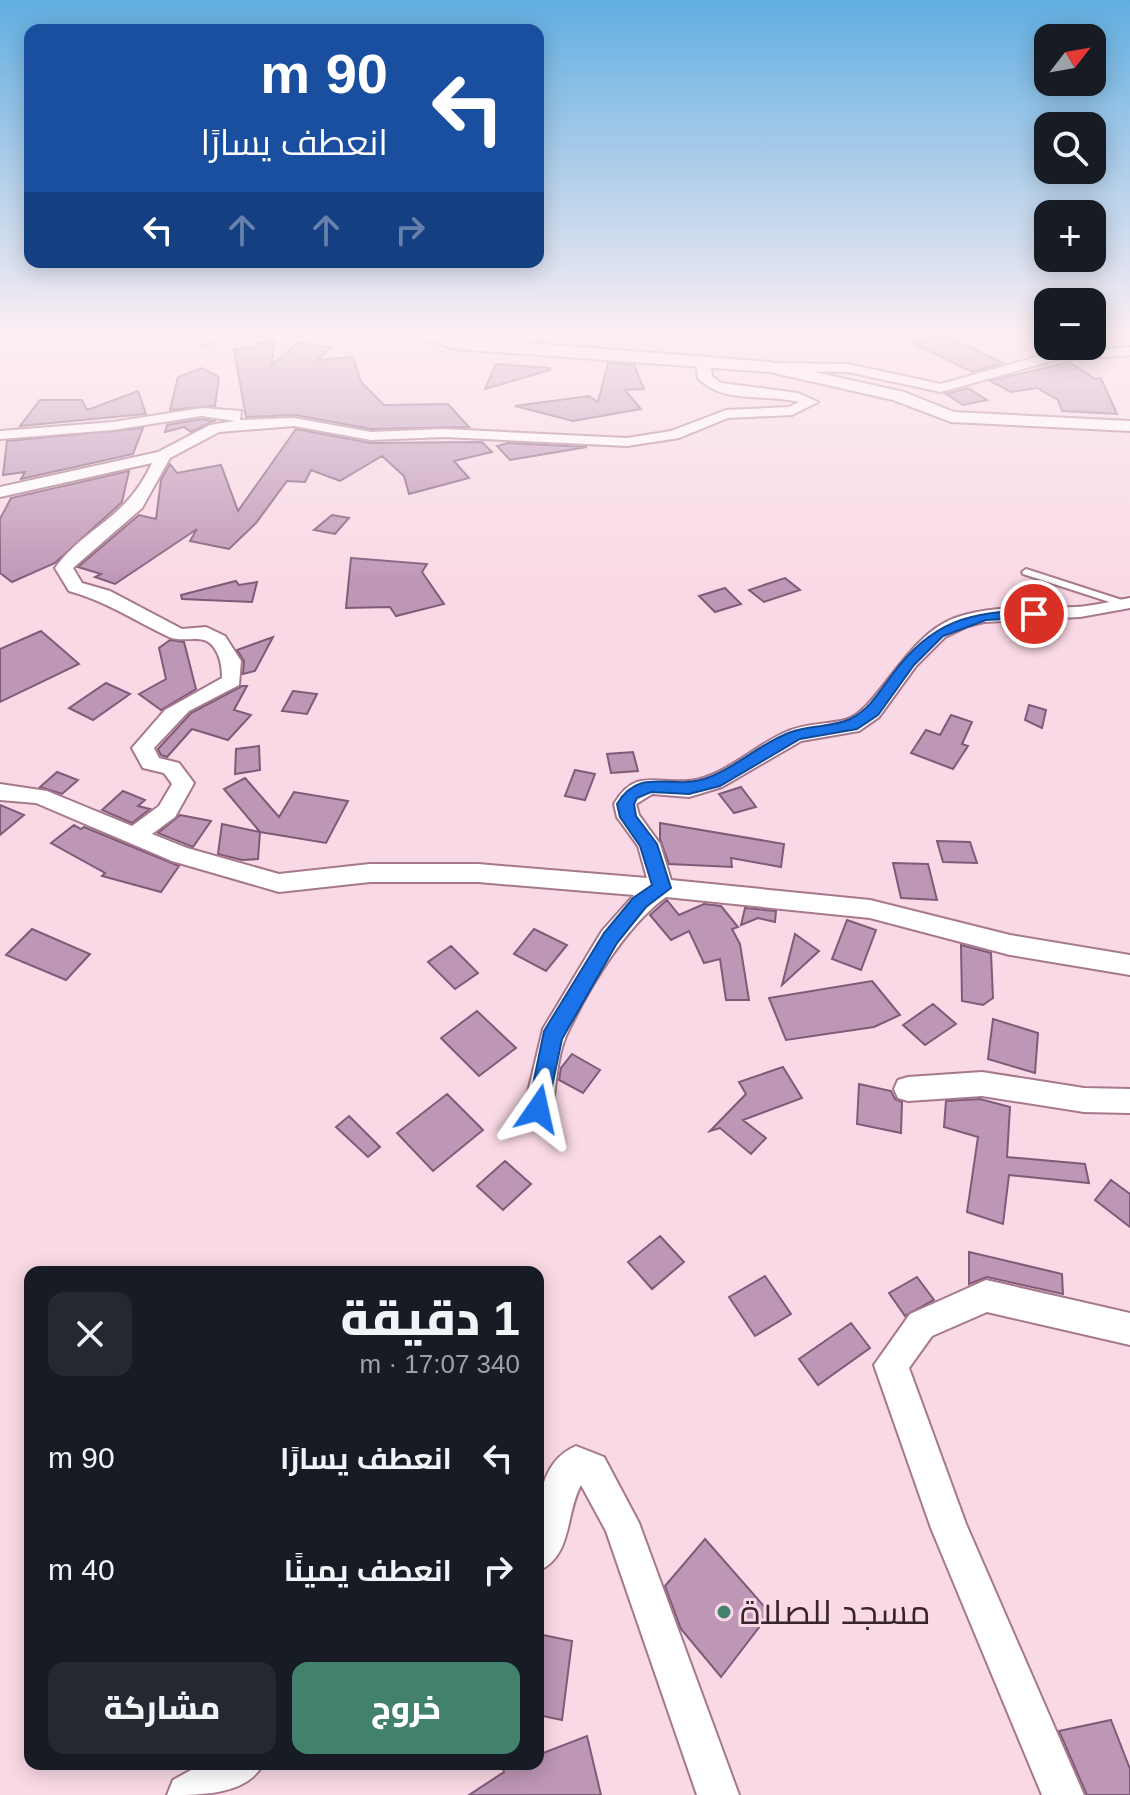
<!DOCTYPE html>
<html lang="ar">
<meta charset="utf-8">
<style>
:root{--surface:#171b24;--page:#242831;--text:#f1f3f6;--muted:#9ea1a6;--accent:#41816e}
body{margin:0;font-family:Helvetica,Cairo,sans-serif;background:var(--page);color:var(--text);direction:rtl;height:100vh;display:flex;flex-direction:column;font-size:30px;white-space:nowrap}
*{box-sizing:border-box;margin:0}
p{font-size:26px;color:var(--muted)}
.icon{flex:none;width:44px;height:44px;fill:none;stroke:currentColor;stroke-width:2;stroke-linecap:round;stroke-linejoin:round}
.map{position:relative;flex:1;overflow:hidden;direction:ltr}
.details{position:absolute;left:24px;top:1266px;width:520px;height:504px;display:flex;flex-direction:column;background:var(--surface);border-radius:16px;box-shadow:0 4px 20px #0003;direction:rtl}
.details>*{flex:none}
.top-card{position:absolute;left:24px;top:24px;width:520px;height:244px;border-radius:16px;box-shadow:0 4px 20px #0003;direction:rtl;background:#1a4fa0;color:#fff;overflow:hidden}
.needle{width:52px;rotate:59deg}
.buttons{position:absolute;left:1034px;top:24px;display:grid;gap:16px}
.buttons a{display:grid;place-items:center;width:72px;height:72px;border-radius:16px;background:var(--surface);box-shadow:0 4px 20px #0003;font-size:40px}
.pin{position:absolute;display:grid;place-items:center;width:68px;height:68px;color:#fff;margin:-34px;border:4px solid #fff;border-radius:50%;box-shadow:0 2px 8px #0007}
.me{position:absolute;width:88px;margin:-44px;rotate:11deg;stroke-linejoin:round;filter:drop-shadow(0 0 6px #0008)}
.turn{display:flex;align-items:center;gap:28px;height:168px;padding:0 24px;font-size:36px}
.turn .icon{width:104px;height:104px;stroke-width:2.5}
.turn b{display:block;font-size:56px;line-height:68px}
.lanes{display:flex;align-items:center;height:76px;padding:0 24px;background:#0003;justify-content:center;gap:40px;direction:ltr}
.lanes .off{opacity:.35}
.round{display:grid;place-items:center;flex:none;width:84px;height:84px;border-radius:16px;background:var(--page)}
.head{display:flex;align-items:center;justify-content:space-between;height:136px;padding:0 24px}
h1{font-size:48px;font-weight:800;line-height:60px}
.cta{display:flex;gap:16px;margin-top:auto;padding:16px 24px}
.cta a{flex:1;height:92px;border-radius:16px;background:var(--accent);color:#fff;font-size:32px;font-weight:800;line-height:92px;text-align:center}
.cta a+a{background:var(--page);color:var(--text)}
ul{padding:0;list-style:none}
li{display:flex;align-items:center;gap:24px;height:112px;padding:0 24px}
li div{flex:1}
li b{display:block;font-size:30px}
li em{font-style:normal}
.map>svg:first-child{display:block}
</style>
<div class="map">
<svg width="1130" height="1795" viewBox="0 0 1130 1795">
<rect width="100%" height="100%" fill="#f9d9e5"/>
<path fill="#be96b6" stroke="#7f5b78" stroke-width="2" d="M943 335 1003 363 972 372 913 343Z
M274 342 272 365 298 343 331 347 317 360 353 357 361 382 384 405 448 404 469 427 371 429 295 415 246 417 234 349 255 348 256 343Z
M1069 362 1095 379 1101 378 1117 414 1062 411 1058 400 1037 388 1011 392 990 381Z
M608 363 634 365 644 389 625 390 641 409 573 421 515 406 589 396 598 402Z
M496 364 550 368V370L485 389Z
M202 368 219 377 215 406 170 410 178 377Z
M968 388 987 400 963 405 946 394Z
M138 391 146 414 20 426 40 400H82L87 410Z
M202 419 214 421 191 432 184 427 165 432 167 425Z
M143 428 133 454 21 479 25 472 3 475 7 441Z
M296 429 370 443 482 442 492 452 454 461 469 478 409 494 404 476 382 456 340 481 311 470 305 482 287 481 256 523 229 549 190 541 197 529 115 584 95 577 101 574 78 567 139 515 156 519 161 480 170 464 177 473 221 465 238 511Z
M508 443 587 447 510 460 497 446Z
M129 471 122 502 55 563 12 582 0 573V519L11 498Z
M332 515 349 518 335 534 314 530Z
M351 558 427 564 422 572 444 604 396 616 390 607 346 608Z
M785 578 800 590 764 602 749 590Z
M236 581 239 585 257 582 252 602 182 599 181 595Z
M725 588 741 604 715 612 699 596Z
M41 631 79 664 0 702V649Z
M273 637 255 671 243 674 244 661 237 650Z
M170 640 184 642 196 689 161 710 139 694 166 679 159 648Z
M106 683 130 694 93 720 69 708Z
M242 686H247L234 710 251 715 228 740 192 729 167 757 161 755 158 749 191 713Z
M293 691 317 694 307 714 282 711Z
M1029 705 1046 710 1042 728 1025 720Z
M951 715 972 722 962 744 968 746 953 769 911 753 926 730 940 735Z
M259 746 260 770 235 774 236 749Z
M633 752 638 771 611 773 607 754Z
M575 770 595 774 585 800 565 796Z
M57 772 78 780 62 794 40 787Z
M245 778 279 817 294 792 348 801 326 843 260 832 224 789Z
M741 787 756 807 734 813 719 794Z
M123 791 145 800 138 806 150 809 132 823 102 810Z
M0 805 24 815 0 835Z
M180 815 211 821 193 847 158 833Z
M660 823 784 844 781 867 731 858 732 867 669 864 660 839Z
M222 824 260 832 258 859 242 860 218 854Z
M74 825 81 829 84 827 179 866 161 892 102 876 105 873 51 843Z
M937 841 970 842 977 863 943 862Z
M893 863 928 864 937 900 901 898Z
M667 900 679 915 704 904 721 906 738 927 732 929 740 944 749 1000H726L720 959 704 963 689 931 671 940 650 915Z
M745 908 776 911 775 922 758 918 741 925Z
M847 920 876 930 861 970 832 959Z
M32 929 90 954 66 980 6 955Z
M534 929 567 945 546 971 514 954Z
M795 934 819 951 782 985Z
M961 945 991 953 993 998 983 1005 962 1001Z
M451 946 478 973 455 989 428 962Z
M872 981 900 1015 874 1027 786 1040 769 998Z
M933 1004 956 1024 925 1045 903 1025Z
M477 1011 516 1048 479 1076 441 1038Z
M993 1019 1038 1033 1035 1073 988 1059Z
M572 1054 600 1070 583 1093 559 1080 561 1068Z
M783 1067 802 1098 743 1120 766 1138 751 1154 720 1128 710 1131 746 1094 739 1082Z
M859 1084 891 1091 895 1099 902 1102 901 1133 857 1124Z
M447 1094 483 1130 433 1171 397 1133Z
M980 1099 1010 1107 1007 1157 1085 1164 1089 1183 1009 1175 1003 1224 967 1212 978 1137 944 1127 946 1101Z
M349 1116 380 1147 368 1157 336 1127Z
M505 1161 531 1184 503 1210 477 1186Z
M1111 1180 1130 1194V1227L1095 1200Z
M660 1236 684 1262 652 1289 628 1262Z
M969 1252 1062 1274 1063 1294 987 1277 969 1284Z
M765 1276 791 1314 755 1336 729 1297Z
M917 1277 934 1300 905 1316 889 1293Z
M851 1323 870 1348 818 1385 799 1359Z
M705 1539 770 1613 721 1677 681 1629 665 1586Z
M538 1634 572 1641 562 1720 538 1715Z
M1111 1720 1130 1769V1795H1087L1059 1731Z
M587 1736 601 1795H469L504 1772 503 1768 514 1764H538V1755Z"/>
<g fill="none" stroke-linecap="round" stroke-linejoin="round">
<g stroke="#a7788b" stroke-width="4">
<path id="service" d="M1026 569 1128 602 1130 604 1128 606H1122L1023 574 1022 572Z"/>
</g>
<g stroke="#a7788b" stroke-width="4">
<path id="minor" d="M214 334H231L205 346 199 342Z
M1130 347V355L1055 360 941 392 848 372 770 371 763 367 770 363 848 364 941 384 1054 352Z
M703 358 710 362 712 376 721 383 798 393 818 402 792 415 728 418 679 438 627 446 444 437 371 440 294 426 219 432 170 458 142 508 73 568 82 583 110 591 182 629 206 627 225 636 241 661 239 685 189 711 154 748 159 758 179 763 194 783 175 817 152 834 187 848 279 874 370 864H478L647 878 638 846 617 817 614 804C635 768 656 784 689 781 723 778 755 745 786 732 806 723 825 725 845 720 877 712 905 636 955 618 993 604 1036 609 1076 607 1094 606 1112 601 1130 598V608L1080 617 984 622 968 626 945 637 916 666 879 717 859 731 801 741 722 787 689 797 652 794 636 804 639 815 660 844 671 880 870 900 1010 935 1130 955V975L1010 955 870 918 666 897C625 926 587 991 566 1036 557 1057 556 1087 552 1109L548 1118 538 1122 528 1118 524 1109 543 1029 602 931 634 895 478 882H370L279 892 172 861 36 803 0 800V784L47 791 132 826 159 806 172 784 164 773 143 768 132 748 165 710 222 678C222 666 220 653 211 644 201 634 182 643 169 637 135 621 106 601 69 591L55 568C88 524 125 521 152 463L0 497V487L158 452 210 425 235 421 202 416 113 430 0 439V431L113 422 202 408 241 411 240 420 294 418 371 432 444 429 627 438 671 431 726 410 789 407 799 402C766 393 724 405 698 378L696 362Z
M982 1072 1084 1088 1130 1089V1113L1084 1112 982 1096 908 1101 898 1098 894 1089 898 1080 908 1077Z
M986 1280 1130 1313V1345L987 1312 932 1336 909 1368 966 1524 1084 1795H1042L931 1528 874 1365 910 1314Z
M576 1446 604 1457 639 1523 739 1795H697L606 1531 581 1485C565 1514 573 1556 538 1571 538 1530 530 1465 576 1446Z
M202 1764H263C247 1795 202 1795 167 1795L173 1780Z"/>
</g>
<g stroke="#a7788b" stroke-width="4">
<path id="tertiary" d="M410 334 770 362 904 392 954 412 1130 421V431L951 422 893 400 770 372 456 349Z"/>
</g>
<use href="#service" fill="#fff" fill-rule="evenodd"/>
<use href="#minor" fill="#fff" fill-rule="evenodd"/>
<use href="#tertiary" fill="#fff" fill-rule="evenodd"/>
</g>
<linearGradient id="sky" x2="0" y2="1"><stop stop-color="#60aee1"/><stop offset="0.57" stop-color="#fceef3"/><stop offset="1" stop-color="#fceef3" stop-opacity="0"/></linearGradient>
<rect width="1130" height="585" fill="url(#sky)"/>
<path fill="#1a73e8" stroke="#114b97" stroke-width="2" d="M1034 610 1039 611V617L986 620 943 636 914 665 878 715 857 729 800 739 720 786 689 794 651 792 637 798 634 804 636 816 657 844 671 888 646 907 617 943 562 1039 546 1115H531L528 1109 544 1031 604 933 633 898 652 885 640 846 620 817 617 804C639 766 671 790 704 779 735 769 760 743 791 732 809 725 835 727 850 719 869 710 880 691 892 675 932 620 970 612 1034 610Z"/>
<circle fill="#41816e" stroke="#f9d9e5" stroke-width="3" cx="724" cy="1612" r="8"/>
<g text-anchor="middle" stroke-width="6" stroke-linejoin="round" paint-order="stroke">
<g font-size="34" fill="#38242c" stroke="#f9d9e5" text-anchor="start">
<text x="740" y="1624">مسجد للصلاة</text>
</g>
</g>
</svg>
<div class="buttons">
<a><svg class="needle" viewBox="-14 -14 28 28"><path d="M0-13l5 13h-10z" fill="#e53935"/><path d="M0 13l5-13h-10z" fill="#9ea1a6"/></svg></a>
<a><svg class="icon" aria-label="search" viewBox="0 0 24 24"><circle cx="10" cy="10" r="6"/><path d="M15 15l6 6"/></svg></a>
<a>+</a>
<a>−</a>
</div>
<div class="pin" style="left:1034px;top:614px;background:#d93025"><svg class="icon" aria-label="arrive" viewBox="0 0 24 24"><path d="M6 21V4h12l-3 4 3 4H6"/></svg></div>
<svg class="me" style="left:538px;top:1109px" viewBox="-20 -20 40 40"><path d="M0-17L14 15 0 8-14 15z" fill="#1a73e8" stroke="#fff" stroke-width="4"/></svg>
<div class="top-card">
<div class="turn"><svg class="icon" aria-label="left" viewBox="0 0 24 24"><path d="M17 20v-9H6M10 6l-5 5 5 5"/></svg><div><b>90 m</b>انعطف يسارًا</div></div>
<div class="lanes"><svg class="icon" aria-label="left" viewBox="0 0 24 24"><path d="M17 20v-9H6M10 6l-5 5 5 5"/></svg><svg class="icon off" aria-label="ahead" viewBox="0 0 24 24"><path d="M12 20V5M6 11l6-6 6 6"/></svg><svg class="icon off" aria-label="ahead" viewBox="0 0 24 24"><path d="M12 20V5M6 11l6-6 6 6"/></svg><svg class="icon off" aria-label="right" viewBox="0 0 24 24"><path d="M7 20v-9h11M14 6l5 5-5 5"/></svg></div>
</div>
<section class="details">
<div class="head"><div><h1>1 دقيقة</h1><p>340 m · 17:07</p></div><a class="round"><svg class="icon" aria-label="close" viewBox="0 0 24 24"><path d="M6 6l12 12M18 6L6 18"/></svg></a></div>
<ul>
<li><svg class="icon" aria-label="left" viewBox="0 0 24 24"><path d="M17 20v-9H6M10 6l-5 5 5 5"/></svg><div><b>انعطف يسارًا</b></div><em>90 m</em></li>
<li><svg class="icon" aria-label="right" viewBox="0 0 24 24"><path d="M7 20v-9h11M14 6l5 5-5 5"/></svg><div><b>انعطف يمينًا</b></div><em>40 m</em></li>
</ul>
<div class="cta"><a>خروج</a><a>مشاركة</a></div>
</section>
</div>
